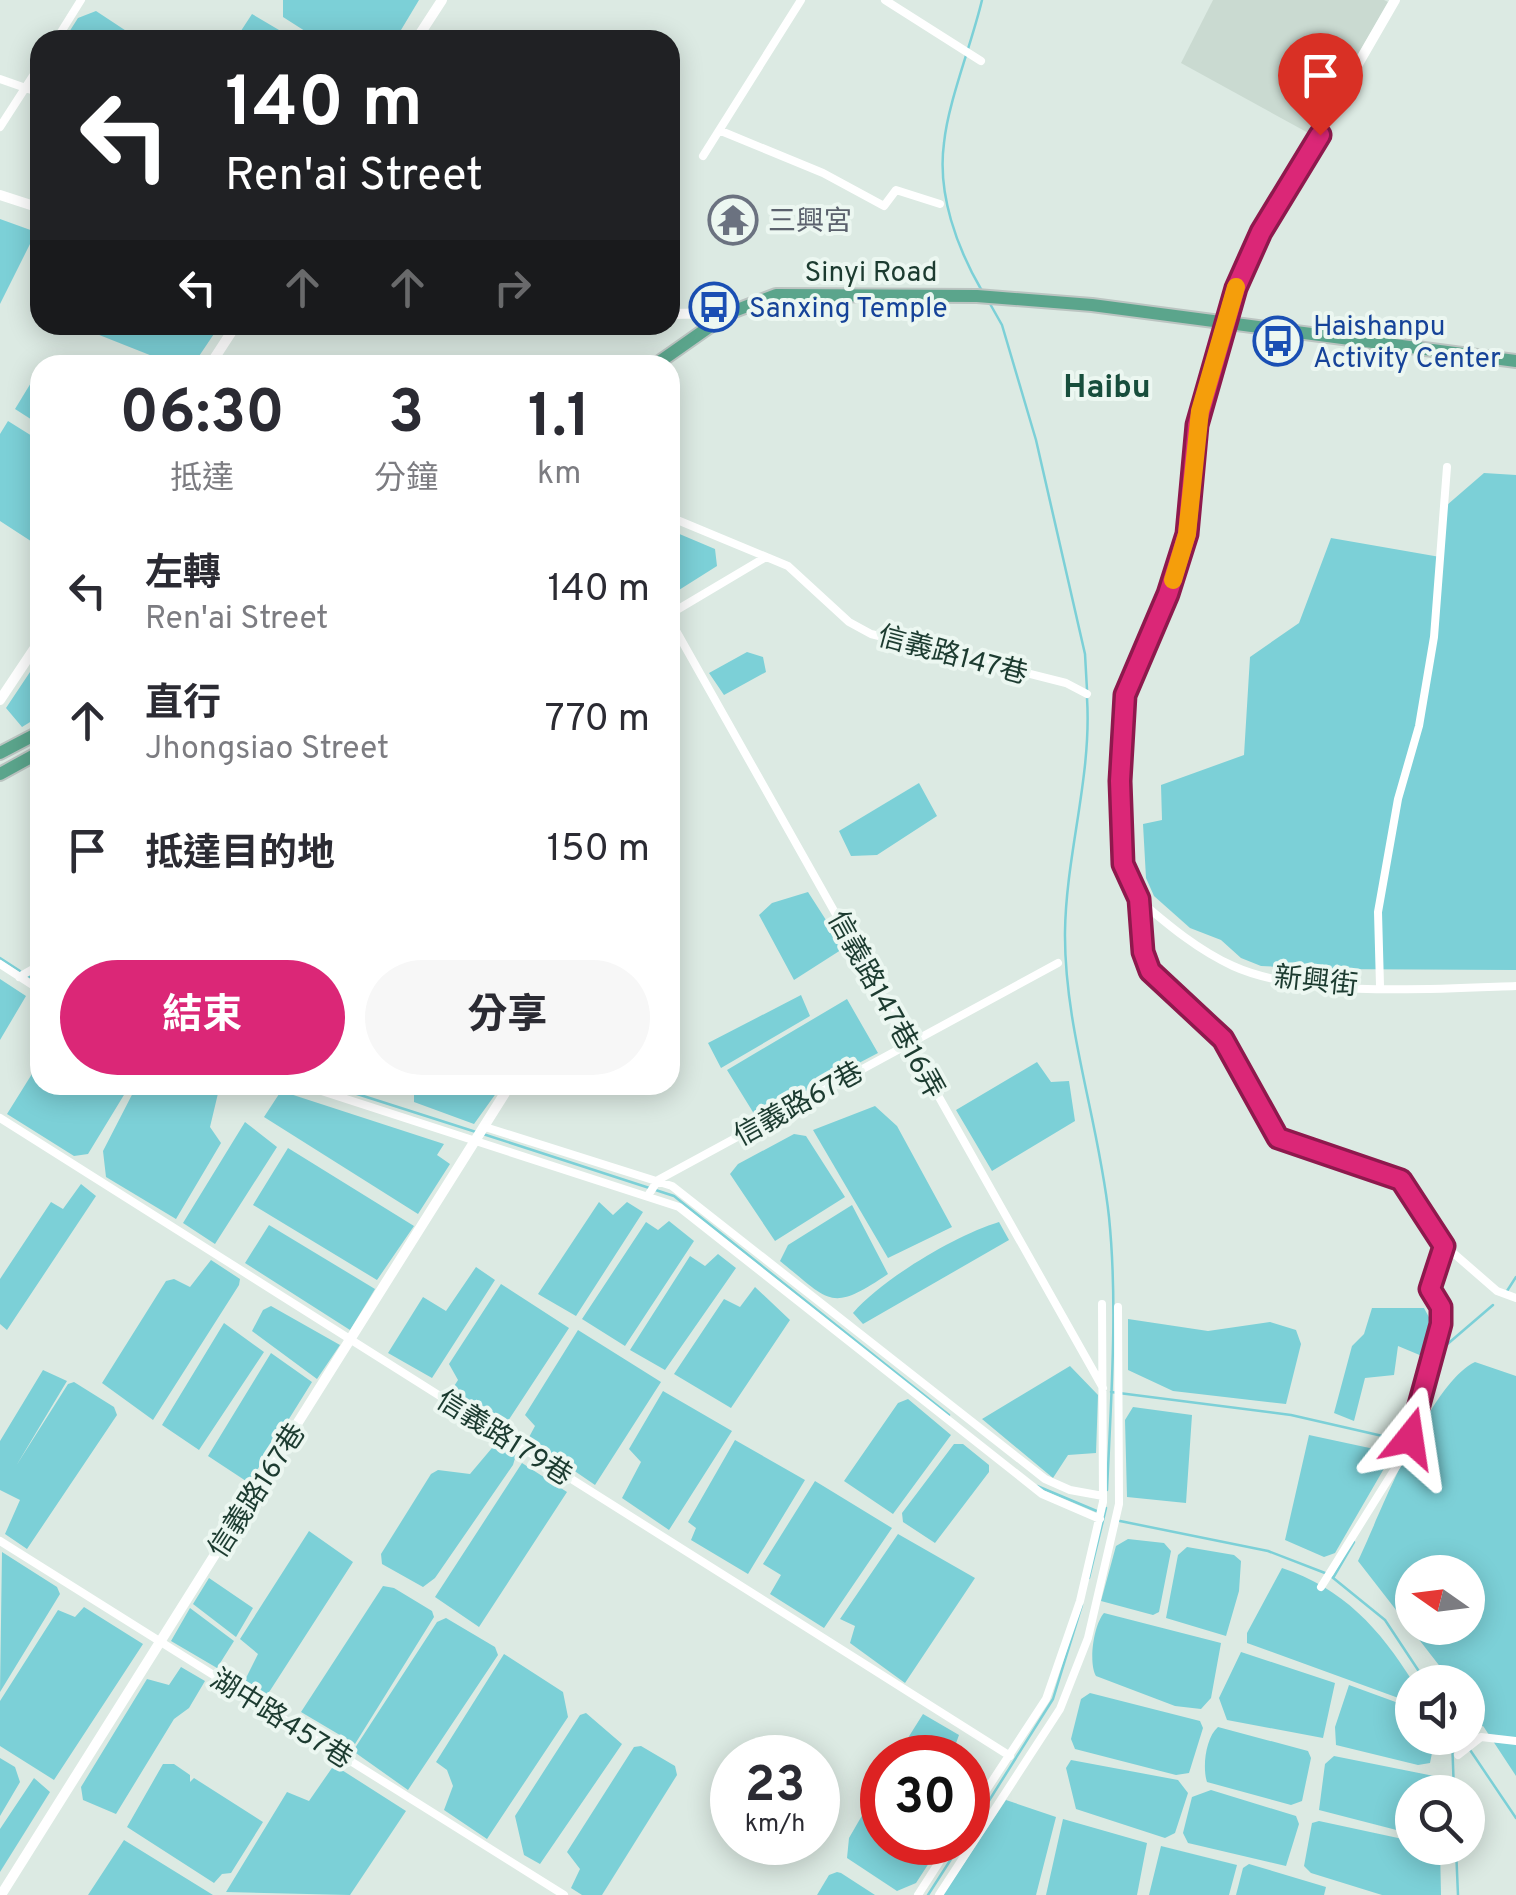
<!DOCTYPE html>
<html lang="zh-TW">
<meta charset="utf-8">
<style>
:root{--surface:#fff;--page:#f7f7f7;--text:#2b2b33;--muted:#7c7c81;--accent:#db2777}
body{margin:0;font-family:Overpass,"Noto Sans TC",sans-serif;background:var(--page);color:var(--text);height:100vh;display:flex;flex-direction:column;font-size:38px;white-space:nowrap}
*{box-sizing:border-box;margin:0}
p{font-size:32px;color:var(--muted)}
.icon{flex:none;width:55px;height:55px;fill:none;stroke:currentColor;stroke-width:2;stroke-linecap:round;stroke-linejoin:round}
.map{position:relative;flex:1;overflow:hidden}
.drawer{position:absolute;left:30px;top:355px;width:650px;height:740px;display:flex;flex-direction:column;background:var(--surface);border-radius:30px;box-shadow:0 5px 25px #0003}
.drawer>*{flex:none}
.guide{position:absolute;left:30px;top:30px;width:650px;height:305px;border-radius:30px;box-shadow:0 5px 25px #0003;background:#202124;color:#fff;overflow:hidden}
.needle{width:65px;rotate:284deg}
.buttons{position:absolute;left:1395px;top:1555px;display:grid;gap:20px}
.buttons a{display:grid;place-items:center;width:90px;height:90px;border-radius:50%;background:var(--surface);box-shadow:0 5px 25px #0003;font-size:50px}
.speed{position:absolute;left:710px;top:1735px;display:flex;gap:20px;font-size:50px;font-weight:700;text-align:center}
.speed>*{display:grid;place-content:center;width:130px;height:130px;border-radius:50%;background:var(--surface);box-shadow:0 5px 25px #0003;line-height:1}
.speed small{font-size:25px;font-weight:400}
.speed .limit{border:15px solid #d22;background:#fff;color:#111}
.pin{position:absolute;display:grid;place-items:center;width:85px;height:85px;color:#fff;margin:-102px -42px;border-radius:50% 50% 50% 0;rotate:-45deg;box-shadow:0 0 10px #0007}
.pin .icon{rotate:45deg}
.me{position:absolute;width:110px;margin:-55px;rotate:15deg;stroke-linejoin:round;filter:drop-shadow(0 0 8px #0008)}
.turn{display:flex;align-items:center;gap:35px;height:210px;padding:0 30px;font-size:45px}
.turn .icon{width:130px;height:130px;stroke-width:2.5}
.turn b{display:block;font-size:70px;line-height:85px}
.lanes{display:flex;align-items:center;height:95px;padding:0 30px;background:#0003;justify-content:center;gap:50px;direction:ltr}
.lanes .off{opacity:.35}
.eta{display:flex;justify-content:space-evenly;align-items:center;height:170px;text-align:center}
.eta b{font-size:60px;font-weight:700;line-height:70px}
.action{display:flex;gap:20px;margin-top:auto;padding:20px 30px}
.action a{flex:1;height:115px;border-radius:60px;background:var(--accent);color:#fff;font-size:40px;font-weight:700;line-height:115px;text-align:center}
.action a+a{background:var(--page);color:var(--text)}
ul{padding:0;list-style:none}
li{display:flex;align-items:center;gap:30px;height:130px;padding:0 30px}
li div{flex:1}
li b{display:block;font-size:38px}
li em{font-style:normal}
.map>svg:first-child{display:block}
</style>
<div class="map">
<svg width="1516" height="1895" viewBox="0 0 1516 1895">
<rect width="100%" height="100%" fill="#dceae3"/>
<path fill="#cadad1" d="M1213 0H1384L1388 2 1312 135 1181 63Z"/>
<path fill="#7cd0d7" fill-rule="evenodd" d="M283 0H419L395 40H319L283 17Z
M96 11 140 40H64L78 18Z
M252 14 296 40H235Z
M0 219 36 232 0 304Z
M74 325H220L193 365H175Z
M40 368V425L15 409Z
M8 421 40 441V547L0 521V434Z
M1484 473 1516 475V970L1318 969 1261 966 1241 958 1221 940 1190 928 1154 896 1146 878 1143 824 1162 820 1161 785 1244 755 1250 657 1299 623 1331 538 1440 557 1447 505Z
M670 530 715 549 717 566 671 595Z
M747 652 763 657 766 672 724 695 709 673Z
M40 657V716L22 727 6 708Z
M919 783 937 816 877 855 851 856 839 831Z
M808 892 844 948 794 980 759 915 772 903Z
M0 979 26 996 0 1040Z
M801 995 810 1016 721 1068 708 1043Z
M847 999 878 1053 756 1117 727 1070Z
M40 1061V1085H130L88 1154 74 1156 7 1114Z
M1037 1062 1051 1082 1069 1081 1075 1121 992 1171 956 1110Z
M137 1085H220L210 1127 221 1143 176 1219 106 1177 103 1151Z
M420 1085H502L474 1124 414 1102V1088Z
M281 1091 444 1144 437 1155 450 1164 418 1214 264 1117Z
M875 1106 897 1126 952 1227 888 1258 813 1130Z
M245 1122 277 1147 215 1244 183 1223Z
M794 1134 806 1136 845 1197 775 1241 730 1174 738 1164Z
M288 1148 414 1226 377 1280 253 1205Z
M81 1184 96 1196 7 1330 0 1324V1279L51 1202 63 1209Z
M599 1202 613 1215 627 1202 643 1212 576 1316 538 1294Z
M852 1205 888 1274C830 1313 831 1302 780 1261L788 1245Z
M669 1221 694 1241 625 1346 582 1319 646 1222 658 1230Z
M999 1222 1009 1240 863 1324 853 1313C882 1279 956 1235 999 1222Z
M269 1225 375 1289 350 1330 245 1263Z
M718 1254 736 1268 665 1370 630 1350 690 1256 705 1266Z
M211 1260 240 1279 239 1285 153 1420 102 1383 166 1281 174 1279 190 1287Z
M476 1267 495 1280 432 1378 388 1353 423 1297 446 1311Z
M501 1284 569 1328 504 1427 449 1394 458 1380 449 1364Z
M755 1287 790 1320 731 1408 674 1374 724 1299 740 1307Z
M271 1306 340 1345 317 1379 252 1331 263 1310Z
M1372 1308H1424L1431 1321 1422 1356 1398 1346 1394 1375 1365 1378 1354 1421 1334 1413 1352 1346 1364 1334Z
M1128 1319 1208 1331 1270 1322 1296 1330 1301 1344 1286 1404 1173 1391 1128 1370Z
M224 1323 264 1352 199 1450 162 1425Z
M578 1330 661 1382 595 1485 528 1439 535 1426 525 1415Z
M271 1353 312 1382 249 1483 208 1456Z
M1475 1362 1516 1376V1776L1468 1703V1682H1452L1358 1561C1379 1517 1429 1384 1475 1362ZM1412 1572H1468V1628H1412Z
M1070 1366 1098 1395 1096 1453 1068 1455 1053 1478 982 1419Z
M43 1370 67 1381 16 1466 68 1384 74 1382 114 1407 117 1415 27 1549 5 1534 20 1500 0 1490V1441Z
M663 1391 732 1431 669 1530 622 1498 641 1462 629 1449Z
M908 1399 951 1435 893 1514 844 1481 898 1403Z
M1133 1407 1192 1415 1186 1503 1127 1497 1125 1420Z
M1309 1435 1393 1453 1335 1553 1324 1557 1285 1540Z
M735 1440 805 1480 748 1574 691 1540 696 1528 688 1522Z
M497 1442 516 1455 513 1465 435 1578 423 1587 382 1564 381 1554 431 1474 438 1470 470 1474Z
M954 1444H963L989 1465V1472L935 1543 903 1522 902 1513Z
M522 1463 567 1492 479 1627 435 1597Z
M815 1481 892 1528 824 1628 770 1594 781 1575 763 1564Z
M309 1531 353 1562 264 1700 242 1686 258 1654 240 1639Z
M898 1534 975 1578 905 1683 850 1643 855 1626 840 1619Z
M1128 1539 1164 1543 1171 1551 1159 1612 1153 1615 1101 1601 1116 1546Z
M1187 1547 1234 1555 1241 1561 1239 1591 1226 1636 1166 1618 1178 1555Z
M2 1552 57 1587 60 1594 0 1692Z
M1282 1568C1343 1588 1380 1629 1413 1682L1412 1691 1404 1700 1247 1643V1633Z
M209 1578 253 1608 236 1637 193 1604Z
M383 1586 394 1588 432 1611 434 1617 355 1744 301 1712Z
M84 1607 143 1644 54 1780 0 1746V1701L58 1610 75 1617Z
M190 1608 234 1641 217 1668 171 1641Z
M1104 1613 1221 1643 1211 1698 1201 1709 1175 1706 1096 1676C1088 1662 1094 1624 1104 1613Z
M446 1618 495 1647 498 1655 408 1790 353 1751 437 1622Z
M1241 1652 1335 1683 1323 1738 1227 1720 1219 1698Z
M504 1654 563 1692 568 1717 487 1839 444 1810 453 1786 447 1770 436 1762Z
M181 1667 205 1681 189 1708 174 1719 116 1814 83 1800 81 1787 147 1679 169 1685Z
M1349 1685 1412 1708V1738H1435L1430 1763 1418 1765 1336 1745 1335 1727Z
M1090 1693 1200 1721 1203 1728 1189 1773 1176 1775 1075 1749 1071 1739 1081 1699Z
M586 1713 622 1744 540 1864 524 1855 515 1816 580 1715Z
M923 1714 959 1735 951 1757H896Z
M1218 1727 1308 1751 1311 1758 1302 1801 1291 1805 1207 1782C1202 1767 1206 1737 1218 1727Z
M641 1746 675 1766 677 1775 602 1895H582L571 1888 580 1869 567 1852 634 1747Z
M1334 1756 1434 1776 1437 1792H1412V1834L1319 1810 1325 1764Z
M0 1758 15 1767 20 1782 0 1816Z
M1071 1760 1178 1780 1188 1793 1175 1833 1165 1838 1076 1809 1066 1768Z
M163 1764H174L190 1775V1782L194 1778 263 1822 231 1873 222 1874 214 1883 127 1827Z
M334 1765 406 1811 350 1895 226 1892 287 1792 309 1801Z
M34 1778 50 1792 0 1872V1829Z
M882 1781V1842L942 1843 916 1883 897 1891 847 1858 849 1838Z
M1211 1790 1296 1816 1299 1824 1286 1866 1188 1843 1183 1833 1192 1797Z
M1006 1800 1056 1817 1036 1895H943Z
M1063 1819 1147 1843 1137 1895H1046Z
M1319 1821 1412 1841V1848H1440L1441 1895H1382L1311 1873 1304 1866 1312 1823Z
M124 1840 213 1895H88Z
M1161 1846 1237 1865 1229 1895H1149Z
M1249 1864 1326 1887 1324 1895H1236L1243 1868Z
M837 1872 841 1873 875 1895H817L829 1875Z"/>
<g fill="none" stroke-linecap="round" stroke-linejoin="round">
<path stroke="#7cd0d7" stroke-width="2.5" d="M982 291C957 248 937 194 944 143 948 102 972 43 982 0
M989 302 1002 325 1036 440 1085 654 1087 690
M1087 698C1092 776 1066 854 1065 932 1064 1027 1099 1122 1109 1217 1118 1306 1111 1400 1107 1490
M0 958 20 971
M27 975 40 984
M329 1085 476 1132
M483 1134 674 1196 949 1415
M1507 1291 1516 1277
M1437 1353 1493 1305
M1111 1392 1291 1415 1400 1440
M1037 1486 1099 1512
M1120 1521 1268 1551 1325 1573
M1332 1577 1385 1620 1426 1682
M1089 1578 1106 1508
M1333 1578 1354 1542
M1468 1724 1485 1725
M1452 1738 1454 1792
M1462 1738 1516 1818
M968 1834 1053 1699 1082 1605
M1456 1848 1458 1895
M928 1895 962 1842"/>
<g stroke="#bbc4c1" stroke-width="16">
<path id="primary" d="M655 365 729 313 776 295 977 296 1092 305 1516 361
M0 753 40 732
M0 774 40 752"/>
</g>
<path stroke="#fff" stroke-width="8" d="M885 0 981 61
M56 40 81 0
M0 79 40 93
M0 127 40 65
M721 131 823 173 884 206 896 190 940 204
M703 156 801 0
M1226 321 1197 425 1187 534 1168 594 1125 695 1120 781 1123 863 1139 899 1143 952 1150 971 1223 1039 1278 1137 1401 1180 1436 1238 1497 1291 1516 1298
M670 517 788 566 849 622 871 634 1066 683 1087 694
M670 614 766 557
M670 620 1103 1388
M1139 900C1168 925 1198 950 1233 966 1303 998 1439 989 1516 986
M0 964 40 990
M19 977 40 965
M1380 986 1378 912 1398 799 1419 726 1434 637 1447 467
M303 1085 679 1207 1042 1494 1100 1519
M0 1118 1010 1756
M485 1127 672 1186 1045 1479 1070 1490 1103 1496
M649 1194 658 1180 1058 963
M0 1541 564 1895
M1321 1587 1406 1451 1441 1324V1307L1430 1289 1445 1246
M1458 1755 1481 1737 1516 1741
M968 1818 1046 1699 1080 1601 1103 1502 1102 1304
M918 1895 952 1842
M939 1895 1060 1709 1088 1638 1119 1504 1118 1307"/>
<path stroke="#fff" stroke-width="10" d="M416 40 442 0
M0 195 40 208
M670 314 729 313
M1226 321 1261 232 1395 0
M539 325H575
M210 365 236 325
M0 700 40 640
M1 1895 510 1085"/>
<use href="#primary" stroke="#5ba58c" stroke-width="12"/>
</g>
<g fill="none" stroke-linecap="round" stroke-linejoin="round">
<g stroke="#8e194d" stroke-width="25">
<path id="route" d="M1320 135 1261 232 1236 288 1197 425 1187 534 1168 594 1125 695 1120 781 1123 864 1139 899 1143 952 1150 971 1223 1039 1278 1138 1401 1180 1444 1246 1430 1289 1441 1307V1324L1410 1438"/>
</g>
<use href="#route" stroke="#db2777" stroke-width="18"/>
<path stroke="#f59e0b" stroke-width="18" d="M1173 580 1187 534 1200 411 1236 287"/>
</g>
<defs>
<g id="temple-ring" transform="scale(2.5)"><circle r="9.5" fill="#ecf7f1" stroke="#6b7280" stroke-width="1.5"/><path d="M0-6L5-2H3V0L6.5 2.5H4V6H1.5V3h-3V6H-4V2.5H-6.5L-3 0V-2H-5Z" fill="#6b7280"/></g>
<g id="bus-ring" transform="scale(2.5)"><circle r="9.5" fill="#ecf7f1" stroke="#1a4fb4" stroke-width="1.5"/><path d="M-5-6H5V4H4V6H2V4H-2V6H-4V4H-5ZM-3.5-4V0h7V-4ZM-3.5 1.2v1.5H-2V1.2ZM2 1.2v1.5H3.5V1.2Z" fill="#1a4fb4"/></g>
</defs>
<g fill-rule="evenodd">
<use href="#temple-ring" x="733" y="220"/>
<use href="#bus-ring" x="714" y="307"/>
<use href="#bus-ring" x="1278" y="341"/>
</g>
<g text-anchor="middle" stroke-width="8" stroke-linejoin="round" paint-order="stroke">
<g font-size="28" fill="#5b616d" stroke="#ecf7f1" text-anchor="start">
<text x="768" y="230">三興宮</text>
</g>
<g font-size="28" fill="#1c3b30" stroke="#ecf7f1">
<text x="871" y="281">Sinyi Road</text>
<text transform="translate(953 654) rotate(15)" y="10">信義路147巷</text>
<text transform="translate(1316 980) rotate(6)" y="10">新興街</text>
<text transform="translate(887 1004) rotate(61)" y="10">信義路147巷16弄</text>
<text transform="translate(798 1103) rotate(-29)" y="10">信義路67巷</text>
<text transform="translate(505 1437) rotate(32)" y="10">信義路179巷</text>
<text transform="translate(256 1490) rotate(-57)" y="10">信義路167巷</text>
<text transform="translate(282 1718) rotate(32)" y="10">湖中路457巷</text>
</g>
<g font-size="28" fill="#164399" stroke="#ecf7f1" text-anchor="start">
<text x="749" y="317">Sanxing Temple</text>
<text x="1313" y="335">Haishanpu<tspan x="1313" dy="32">Activity Center</tspan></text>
</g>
<g font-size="32" font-weight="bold" fill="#174e3c" stroke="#ecf7f1">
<text x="1107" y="397">Haibu</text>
</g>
</g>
</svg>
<div class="buttons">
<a><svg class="needle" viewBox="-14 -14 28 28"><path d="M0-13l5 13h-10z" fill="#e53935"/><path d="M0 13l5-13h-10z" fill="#7c7c81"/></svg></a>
<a><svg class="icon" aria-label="sound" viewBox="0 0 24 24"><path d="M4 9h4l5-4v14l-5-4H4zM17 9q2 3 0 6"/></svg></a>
<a><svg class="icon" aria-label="search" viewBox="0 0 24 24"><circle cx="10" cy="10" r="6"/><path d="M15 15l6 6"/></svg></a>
</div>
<div class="speed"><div>23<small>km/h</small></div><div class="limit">30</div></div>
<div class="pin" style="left:1320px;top:135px;background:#d93025"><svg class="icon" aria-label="arrive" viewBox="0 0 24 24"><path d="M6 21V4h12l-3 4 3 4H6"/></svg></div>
<svg class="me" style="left:1410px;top:1438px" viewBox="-20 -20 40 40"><path d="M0-17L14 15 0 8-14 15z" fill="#db2777" stroke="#fff" stroke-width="4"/></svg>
<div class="guide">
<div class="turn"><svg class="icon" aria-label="left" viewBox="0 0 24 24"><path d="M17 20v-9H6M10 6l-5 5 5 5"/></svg><div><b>140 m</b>Ren'ai Street</div></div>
<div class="lanes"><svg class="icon" aria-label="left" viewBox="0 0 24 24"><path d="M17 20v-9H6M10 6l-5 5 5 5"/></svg><svg class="icon off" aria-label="ahead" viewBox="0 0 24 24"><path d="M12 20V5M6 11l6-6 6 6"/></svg><svg class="icon off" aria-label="ahead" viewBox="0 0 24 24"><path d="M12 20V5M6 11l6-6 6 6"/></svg><svg class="icon off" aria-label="right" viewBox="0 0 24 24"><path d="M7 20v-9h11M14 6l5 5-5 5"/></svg></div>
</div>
<section class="drawer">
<div class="eta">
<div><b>06:30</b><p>抵達</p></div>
<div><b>3</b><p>分鐘</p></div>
<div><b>1.1</b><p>km</p></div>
</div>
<ul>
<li><svg class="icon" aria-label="left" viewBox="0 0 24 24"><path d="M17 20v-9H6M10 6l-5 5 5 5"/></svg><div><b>左轉</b><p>Ren'ai Street</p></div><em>140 m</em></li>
<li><svg class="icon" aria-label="ahead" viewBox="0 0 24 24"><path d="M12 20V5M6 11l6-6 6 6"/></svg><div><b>直行</b><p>Jhongsiao Street</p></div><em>770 m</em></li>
<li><svg class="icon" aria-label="arrive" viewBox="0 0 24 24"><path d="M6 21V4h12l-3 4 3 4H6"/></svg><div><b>抵達目的地</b></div><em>150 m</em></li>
</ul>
<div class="action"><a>結束</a><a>分享</a></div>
</section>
</div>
